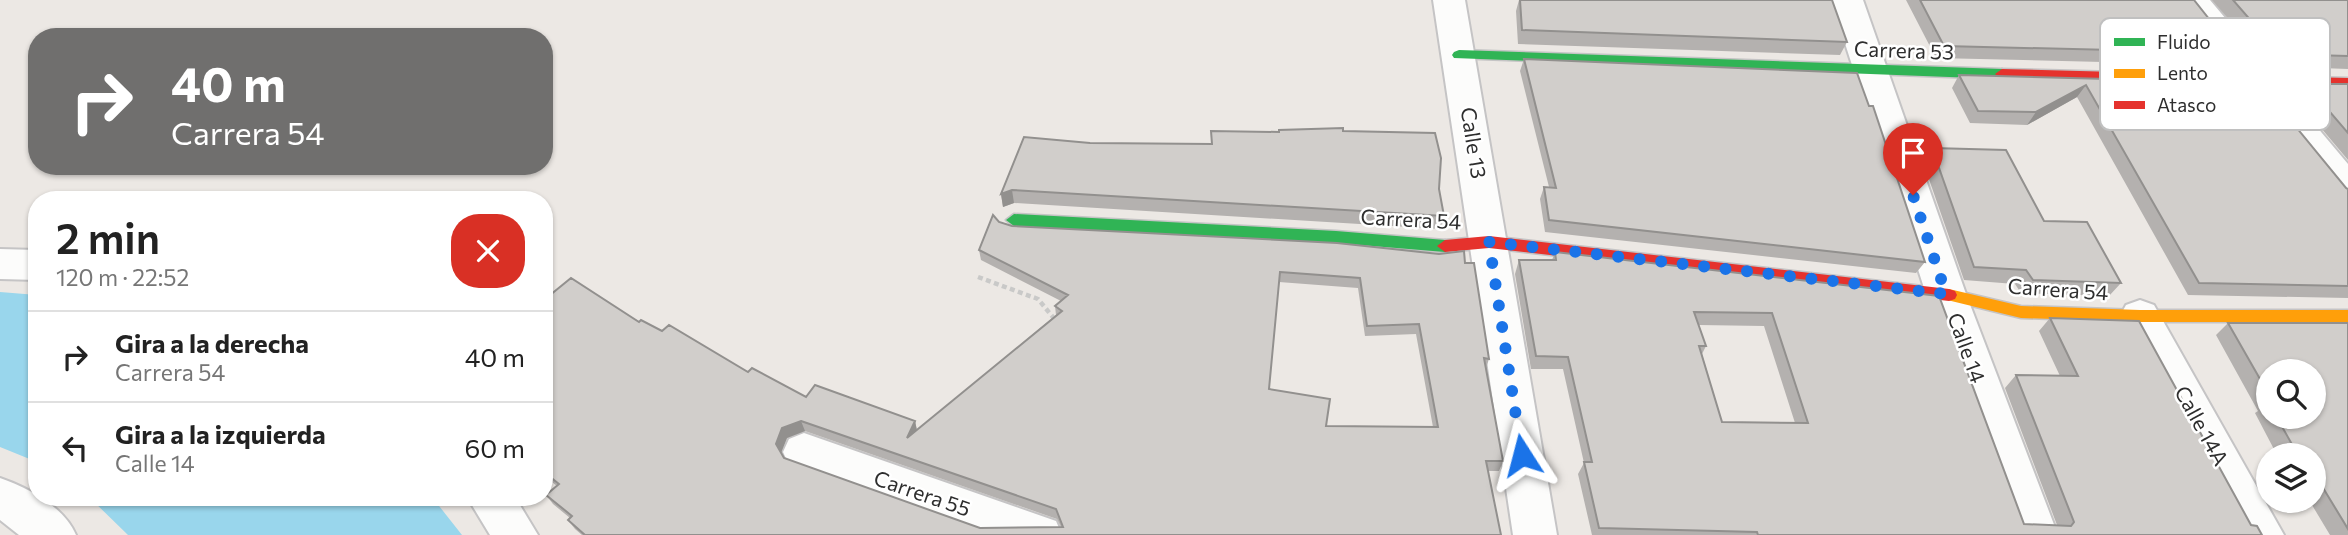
<!DOCTYPE html>
<html lang="es">
<meta charset="utf-8">
<style>
:root{--surface:#fff;--page:#f2f2f2;--text:#222;--muted:#767676;--line:#e0e0e0}
body{margin:0;font-family:Commissioner,sans-serif;background:var(--page);color:var(--text);height:100vh;display:flex;flex-direction:column;font-size:26px;white-space:nowrap}
*{box-sizing:border-box;margin:0}
p{font-size:23px;color:var(--muted)}
.icon{flex:none;width:38px;height:38px;fill:none;stroke:currentColor;stroke-width:2;stroke-linecap:round;stroke-linejoin:round}
.map{position:relative;flex:1;overflow:hidden}
.sheet{position:absolute;left:28px;top:191px;width:525px;height:315px;display:flex;flex-direction:column;background:var(--surface);border-radius:28px;box-shadow:0 2px 5px #0004}
.sheet>*{flex:none}
.hud{position:absolute;left:28px;top:28px;width:525px;height:147px;border-radius:28px;box-shadow:0 2px 5px #0004;background:#706f6e;color:#fff;overflow:hidden}
.controls{position:absolute;left:2256px;top:359px;display:grid;gap:14px}
.controls a{display:grid;place-items:center;width:70px;height:70px;border-radius:50%;background:var(--surface);box-shadow:0 2px 5px #0004;font-size:35px}
.pin{position:absolute;display:grid;place-items:center;width:60px;height:60px;color:#fff;margin:-72px -30px;border-radius:50% 50% 50% 0;rotate:-45deg;box-shadow:0 0 7px #0007}
.pin .icon{rotate:45deg}
.me{position:absolute;width:77px;margin:-38px;rotate:351deg;stroke-linejoin:round;filter:drop-shadow(0 0 5px #0008)}
.turn{display:flex;align-items:center;gap:24px;height:147px;padding:0 28px;font-size:32px}
.turn .icon{width:91px;height:91px;stroke-width:2.5}
.turn b{display:block;font-size:49px;line-height:60px}
.round{display:grid;place-items:center;flex:none;width:74px;height:74px;border-radius:28px;background:var(--page)}
.headline{display:flex;align-items:center;justify-content:space-between;height:119px;padding:0 28px}
h1{font-size:42px;font-weight:600;line-height:52px}
ul{padding:0;list-style:none}
li{display:flex;align-items:center;gap:21px;height:91px;padding:0 28px;border-top:2px solid var(--line)}
li div{flex:1}
li b{display:block;font-size:26px}
li em{font-style:normal}
.map>svg:first-child{display:block}
</style>
<div class="map">
<svg width="2348" height="535" viewBox="0 0 2348 535">
<rect width="100%" height="100%" fill="#ece8e4"/>
<path fill="#99d6ec" d="M0 292 37 295V462L0 447Z
M89 497H432L462 535H128Z"/>
<g fill="none" stroke-linecap="round" stroke-linejoin="round">
<g stroke="#c5c4c5" stroke-width="4">
<path id="street" d="M1433 0H1465L1557 535H1513Z
M1831 0H1863L1966 294 2058 535H2014L1926 294Z
M2177 0H2210L2348 164V203L2335 199Z
M0 249 37 250V280L0 279Z
M2140 300 2154 305 2284 535H2238L2120 316 2126 305Z
M804 433 1056 521 1062 535H983L789 465 783 452 789 439Z
M0 478C29 488 64 507 76 535H19L0 520Z
M467 497H515L538 535H490Z"/>
</g>
<g stroke="#c5c4c5" stroke-width="3">
<path id="fast" d="M1459 50 2002 69 2009 74 2002 79 1454 58 1452 55 1454 52Z
M1014 214 1336 231 1445 240 1453 246 1445 252 1336 243 1014 226 1006 220Z"/>
</g>
<g stroke="#c5c4c5" stroke-width="3">
<path id="slow" d="M1949 289 2021 306 2140 310H2348V322H2140L2021 318 1943 299 1941 295 1943 291Z"/>
</g>
<g stroke="#c5c4c5" stroke-width="3">
<path id="jam" d="M2002 69 2348 78V88L2002 79 1995 74Z
M1489 236 1949 289 1955 291 1957 295 1955 299 1949 301 1489 248 1445 252 1437 246 1445 240Z"/>
</g>
<path stroke="#c9c9c8" stroke-width="4.5" stroke-dasharray="5 3.5" stroke-linecap="butt" d="M978 277 1038 299 1057 322"/>
<use href="#street" fill="#fcfcfb" fill-rule="evenodd"/>
<use href="#fast" fill="#30b455" fill-rule="evenodd"/>
<use href="#slow" fill="#ff9f0a" fill-rule="evenodd"/>
<use href="#jam" fill="#e5322d" fill-rule="evenodd"/>
</g>
<path fill="#b4b1af" fill-rule="evenodd" d="M1519 0H1832L1847 42 1840 55 1518 44 1516 11Z
M1906 0H2194L2236 53 2225 65 1936 58Z
M2212 0H2348V69L2269 66Z
M1524 59 1925 262 1916 273 1545 232 1540 199 1544 187H1549L1520 71Z
M1959 75 2260 83 2346 188 2348 189V298L2188 295 2077 97 2027 125 1970 123 1952 88Z
M2306 84H2348V160L2294 96Z
M1211 131 1278 132 1343 131 1439 189 1444 216 1441 229 1014 203 1003 207 1001 194 1090 143 1211 144Z
M1932 148 2044 221 2121 283 2109 296 2021 293 2015 284 1964 280 1923 162Z
M999 222 1012 226 1465 263 1489 359 1486 368 1503 461 1499 471H1487L1501 535H582L575 529 568 520 570 518 553 504 546 495 557 486 544 476V300L639 322 662 331 748 372 806 397 915 421 917 430 1056 315 1055 306 1061 301 981 260 979 250ZM1279 282 1358 288 1365 336 1416 334 1433 427 1326 426 1269 389ZM805 431 1057 519 1061 527 980 528 784 458 781 452 787 438Z
M1555 252 1939 296 2024 524 2057 525 2005 388 2016 375 2060 376 2039 331 2050 318 2262 535H1592L1578 474 1584 463 1563 369H1531L1515 274 1519 260H1552ZM1699 325 1764 326 1795 423 1722 422 1702 354 1706 346Z
M2228 323H2348V535H2330L2309 500H2314V455H2277L2255 413 2258 411 2216 335ZM2268 371 2314 416H2268Z"/>
<path fill="#92908e" d="M2086 85 2077 97 2027 125 2036 112Z
M1012 190 1014 203 1003 207 1001 194Z
M801 421 805 431 787 438 781 453 776 444 782 428Z
M915 421 917 431 907 438Z"/>
<path fill="#d1cecb" stroke="#92908e" stroke-width="2" fill-rule="evenodd" d="M1520 0H1832L1847 42 1522 30Z
M1920 0H2194L2236 53 1944 46Z
M2233 0H2348V56L2280 54Z
M1524 59 1857 73 1869 106H1873L1925 262 1549 220 1544 187 1556 188Z
M1959 75 2260 83 2346 188 2348 189V286L2199 283 2086 85 2036 112 1978 111Z
M2306 84H2348V133Z
M1343 128V131L1435 133 1441 158 1439 189 1444 216 1012 190 1001 194 1024 137 1090 143 1212 144 1211 131 1279 132V130Z
M1932 148 2006 150 2044 221 2087 222 2121 283 2033 280 2026 270 1974 267Z
M993 215 999 222 1012 226 1337 243 1439 254 1464 251 1465 263H1474L1489 359 1484 358 1503 461H1486L1501 535H585L568 520 572 516 546 495 559 484 544 472V300L571 278 639 322 641 320 662 331 669 325 748 372 752 368 806 397 815 385 915 421 907 438 1062 311 1055 306 1068 295 979 250ZM1280 272 1360 278 1367 326 1419 324 1438 427 1326 426 1330 399 1269 389ZM801 421 1056 509 1063 527 980 528 784 458 776 444 782 428Z
M1555 252 1939 296 2024 524 2071 526 2074 522 2016 375 2078 376 2050 318 2139 321 2251 525 2257 526 2262 535H1758L1757 532 1599 528 1584 462H1592L1568 357 1536 356 1519 260H1556ZM1694 312 1772 313 1808 423 1722 422 1699 346H1706Z
M2228 323H2348V529L2314 473V455H2298L2276 416H2314V371H2268V393Z"/>
<g fill="none" stroke-linecap="round" stroke-linejoin="round">
<path stroke="#1a73e8" stroke-width="12" stroke-dasharray="0 21.6" d="M1522 455 1489 242 1946 294 1913 195"/>
</g>
<g text-anchor="middle" stroke-width="5" stroke-linejoin="round" paint-order="stroke">
<g font-size="21" fill="#2e2e2e" stroke="#fff">
<text transform="translate(1904 51) rotate(2)" y="7">Carrera 53</text>
<text transform="translate(1473 143) rotate(81)" y="7">Calle 13</text>
<text transform="translate(1411 220) rotate(3)" y="7">Carrera 54</text>
<text transform="translate(2058 290) rotate(4)" y="7">Carrera 54</text>
<text transform="translate(1966 348) rotate(70)" y="7">Calle 14</text>
<text transform="translate(2201 426) rotate(61)" y="7">Calle 14A</text>
<text transform="translate(922 494) rotate(19)" y="7">Carrera 55</text>
</g>
</g>
<rect x="2100" y="18" width="230" height="112" rx="10" fill="#fff" stroke="#c0c0c0" stroke-width="2"/>
<rect x="2114" y="38" width="31" height="8" fill="#30b455"/>
<rect x="2114" y="69" width="31" height="9" fill="#ff9f0a"/>
<rect x="2114" y="101" width="31" height="8" fill="#e5322d"/>
<g font-size="19" fill="#2e2e2e">
<text x="2157" y="49">Fluido</text>
<text x="2157" y="80">Lento</text>
<text x="2157" y="112">Atasco</text>
</g>
</svg>
<div class="controls">
<a><svg class="icon" aria-label="search" viewBox="0 0 24 24"><circle cx="10" cy="10" r="6"/><path d="M15 15l6 6"/></svg></a>
<a><svg class="icon" aria-label="layers" viewBox="0 0 24 24"><path d="M12 4l9 5-9 5-9-5zM3 14l9 5 9-5"/></svg></a>
</div>
<div class="pin" style="left:1913px;top:195px;background:#d93025"><svg class="icon" aria-label="arrive" viewBox="0 0 24 24"><path d="M6 21V4h12l-3 4 3 4H6"/></svg></div>
<svg class="me" style="left:1522px;top:455px" viewBox="-20 -20 40 40"><path d="M0-17L14 15 0 8-14 15z" fill="#1a73e8" stroke="#fff" stroke-width="4"/></svg>
<div class="hud">
<div class="turn"><svg class="icon" aria-label="right" viewBox="0 0 24 24"><path d="M7 20v-9h11M14 6l5 5-5 5"/></svg><div><b>40 m</b>Carrera 54</div></div>
</div>
<section class="sheet">
<div class="headline"><div><h1>2 min</h1><p>120 m · 22:52</p></div><a class="round" style="background:#d93025;color:#fff"><svg class="icon" aria-label="close" viewBox="0 0 24 24"><path d="M6 6l12 12M18 6L6 18"/></svg></a></div>
<ul>
<li><svg class="icon" aria-label="right" viewBox="0 0 24 24"><path d="M7 20v-9h11M14 6l5 5-5 5"/></svg><div><b>Gira a la derecha</b><p>Carrera 54</p></div><em>40 m</em></li>
<li><svg class="icon" aria-label="left" viewBox="0 0 24 24"><path d="M17 20v-9H6M10 6l-5 5 5 5"/></svg><div><b>Gira a la izquierda</b><p>Calle 14</p></div><em>60 m</em></li>
</ul>
</section>
</div>
